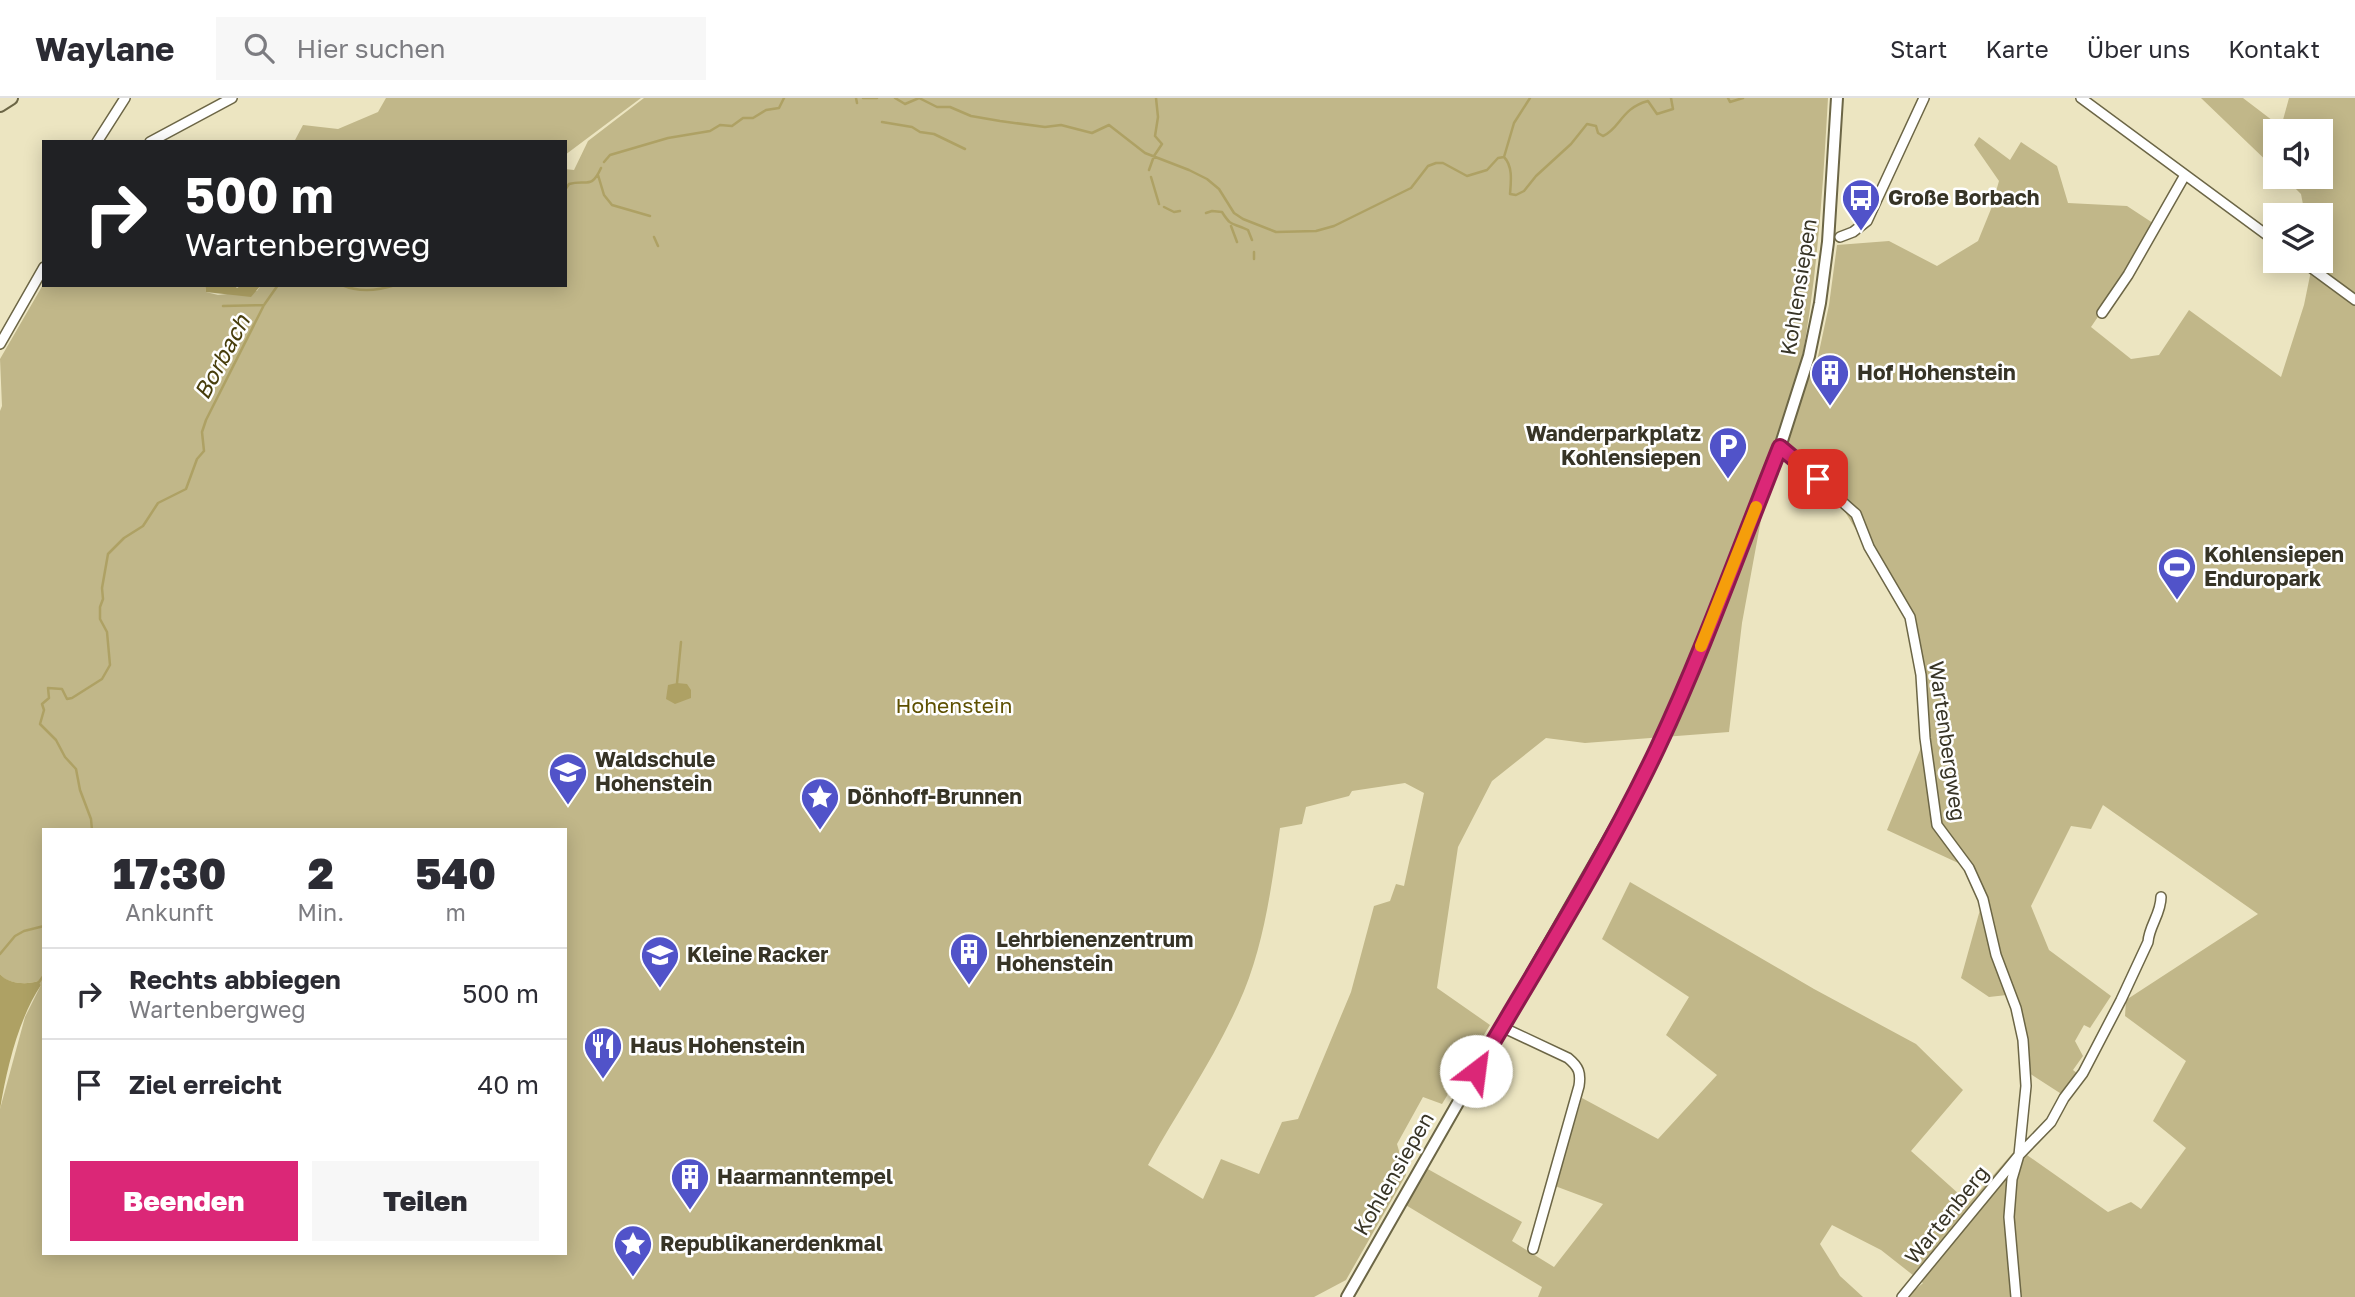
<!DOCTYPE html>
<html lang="de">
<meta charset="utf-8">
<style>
:root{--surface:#fff;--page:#f7f7f7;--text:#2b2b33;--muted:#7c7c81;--line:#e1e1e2;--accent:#db2777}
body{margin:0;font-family:"Golos Text",sans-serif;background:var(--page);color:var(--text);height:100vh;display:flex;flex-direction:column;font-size:26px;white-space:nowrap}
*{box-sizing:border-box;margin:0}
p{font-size:23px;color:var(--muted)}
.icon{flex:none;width:38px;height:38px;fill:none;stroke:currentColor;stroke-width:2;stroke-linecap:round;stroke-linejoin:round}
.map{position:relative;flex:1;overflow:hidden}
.side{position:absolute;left:42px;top:730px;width:525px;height:427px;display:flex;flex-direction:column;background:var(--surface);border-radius:0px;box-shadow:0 4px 18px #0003}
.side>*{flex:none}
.hud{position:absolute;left:42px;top:42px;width:525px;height:147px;border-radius:0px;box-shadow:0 4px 18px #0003;background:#202124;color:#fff;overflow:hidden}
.tools{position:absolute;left:2263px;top:21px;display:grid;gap:14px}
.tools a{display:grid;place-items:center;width:70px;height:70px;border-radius:0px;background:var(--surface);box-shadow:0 4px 18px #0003;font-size:35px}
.pin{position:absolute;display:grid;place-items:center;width:60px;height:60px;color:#fff;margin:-30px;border-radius:14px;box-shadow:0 4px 10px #0006}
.me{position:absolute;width:77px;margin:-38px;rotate:30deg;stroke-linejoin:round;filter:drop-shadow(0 0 5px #0008)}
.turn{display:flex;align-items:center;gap:24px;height:147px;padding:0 28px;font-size:32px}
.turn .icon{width:91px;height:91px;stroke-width:2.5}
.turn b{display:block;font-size:49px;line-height:60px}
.eta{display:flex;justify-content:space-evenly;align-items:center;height:119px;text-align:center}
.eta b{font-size:42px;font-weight:800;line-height:49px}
.primary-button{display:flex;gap:14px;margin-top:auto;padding:14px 28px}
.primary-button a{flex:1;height:80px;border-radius:0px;background:var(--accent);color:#fff;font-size:28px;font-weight:800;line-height:80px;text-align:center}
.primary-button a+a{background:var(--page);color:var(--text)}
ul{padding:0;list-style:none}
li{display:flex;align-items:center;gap:21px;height:91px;padding:0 28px;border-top:2px solid var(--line)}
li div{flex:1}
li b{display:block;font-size:26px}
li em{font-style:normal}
header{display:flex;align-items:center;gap:42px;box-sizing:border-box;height:98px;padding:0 35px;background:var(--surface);border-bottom:2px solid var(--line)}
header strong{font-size:33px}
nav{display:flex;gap:38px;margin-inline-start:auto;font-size:24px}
.search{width:490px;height:63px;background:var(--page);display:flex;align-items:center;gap:18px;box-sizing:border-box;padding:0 24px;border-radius:0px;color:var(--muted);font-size:26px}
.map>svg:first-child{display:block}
</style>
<header>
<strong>Waylane</strong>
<div class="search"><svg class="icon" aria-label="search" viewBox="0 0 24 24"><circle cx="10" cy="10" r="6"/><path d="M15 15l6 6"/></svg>Hier suchen</div>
<nav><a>Start</a><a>Karte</a><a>Über uns</a><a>Kontakt</a></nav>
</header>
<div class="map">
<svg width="2355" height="1199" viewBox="0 0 2355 1199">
<rect width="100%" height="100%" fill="#ece5c1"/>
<path fill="#c1b789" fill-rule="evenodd" d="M386 0H641L565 57V44H294L303 27 338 31 378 14Z
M644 0H1828C1823 88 1818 173 1802 260L1816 268 1829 207 1837 147 1889 143 1937 168 1978 143 1991 111 1999 83 1974 47 1979 39 2010 62 2021 44 2057 68 2068 105 2127 108 2159 129 2091 229 2131 261 2159 257 2189 212 2281 279 2304 207 2313 163H2320V117H2305L2301 96 2284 79H2320V33H2275V71L2201 0H2243L2281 29 2289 0H2355V1199H1907L1923 1185 1881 1152 1832 1127 1820 1146 1840 1178 1863 1199H1538L1542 1189 1404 1106 1426 1070 1522 1124 1512 1143 1554 1169 1603 1106 1555 1088 1582 1000 1658 1041 1717 977 1666 937 1689 899 1602 841 1630 784 1814 891 1916 946 1963 992 1911 1053 1969 1105 2017 1050 2108 1114 2131 1104 2141 1111 2186 1050 2153 1023 2186 963 2125 918 2126 902 2258 816 2103 707 2091 731 2071 728 2031 808 2049 852 2111 898 2090 930 2084 927 2075 943 2083 958 2073 972 2078 976 2063 997 2029 975 2016 896 1989 899 1961 880 1983 801 1969 770 1887 732 1925 640 1910 519 1837 401 1784 353 1776 340 1742 525 1729 634 1585 645 1546 640 1492 683 1458 749 1437 890 1490 927 1442 1006 1423 999 1397 1046 1406 1077 1346 1182 1314 1199H0V1011L25 919 41 887 38 883C27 887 7 886 0 876V313L2 308 0 261 44 185V187H205L206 194 218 197 257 193 261 187H565V71L574 72 588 43ZM1405 685 1424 695 1404 788 1396 786 1390 803 1374 808 1351 894 1298 1021 1282 1024 1259 1076 1221 1061 1203 1101 1148 1067C1180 1009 1219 954 1244 893 1265 842 1272 784 1280 730L1302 726 1306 709 1349 698 1352 693ZM44 732H565V1155H44Z"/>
<path fill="#aea164" d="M205 187H234L237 190 242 187H261L251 199 206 194Z
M677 585 687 586 691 592V600L675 606 666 601 668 587Z
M0 876C8 886 27 887 38 883L41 887C18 922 7 970 0 1011Z"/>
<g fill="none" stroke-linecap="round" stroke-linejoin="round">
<path stroke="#aea164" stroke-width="2.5" d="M856 0 857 5
M863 0H877
M895 0 905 6 919 0 937 9H950L971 18 1000 23 1045 29 1061 27 1092 35 1109 27 1145 55 1189 72 1207 81 1219 91 1234 115 1243 121 1276 134 1316 133 1334 128 1411 90 1428 68 1436 65H1443L1467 78 1487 72 1498 60 1504 59C1513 68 1511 84 1510 96L1516 97 1524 93 1536 78 1571 46 1587 26 1596 28 1598 35 1603 38C1620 31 1621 10 1648 3L1657 16 1673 11 1671 0
M1728 0 1730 4 1743 0
M882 24 912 29 920 34 934 36 965 51
M1504 59 1514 25 1530 0
M604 64 610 57 668 40 710 33 720 27 732 28 743 20H753L766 12 779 10 784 0
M1149 72 1154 58 1162 46 1155 38 1158 19 1156 0
M598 77 604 97 612 107 650 118
M1151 79 1159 106
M565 92 569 86C587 81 591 92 601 70
M1164 109 1174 114 1180 113
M1206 115 1212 113 1222 114C1232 130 1232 124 1248 132L1252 142
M1231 128 1237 144
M654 139 658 148
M1254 154V161
M342 187C360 195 377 193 395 187
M223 208 264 207
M677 585 681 544
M92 732 91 721 80 692 76 671 65 659 56 642 40 626 44 612 42 606 49 600 48 590 62 591 67 601 72 600 102 581 110 567 107 534 100 521V509L103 501 102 490 108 456 124 440 143 428 158 405 186 391 197 361 204 353 202 334 206 322 264 207 278 187
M0 856 15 838 24 833 44 828
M39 884 44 877"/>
<g stroke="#6c6646" stroke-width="12">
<path id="minor" d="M2081 0 2275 143
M97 44 125 0
M150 44 232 0
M1840 139 1853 134 1867 123 1924 0
M2302 163 2355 202
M2102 215 2128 177 2185 77
M0 246 44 169
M1780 349 1856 416 1869 449 1910 519 1921 577 1925 640 1937 727 1969 770 1983 801 1996 857 2016 910 2023 942 2026 988 2019 1057 2012 1081 2009 1119 2016 1199
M1502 929 1568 960C1579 969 1581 975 1579 988L1533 1151
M1902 1199 2019 1057 2051 1024 2064 1000 2083 975 2121 902 2148 844C2149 828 2161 816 2161 799"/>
</g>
<g stroke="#6c6646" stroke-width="14">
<path id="tertiary" d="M1347 1199 1619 723 1658 650 1688 582 1780 349 1809 258 1820 205 1828 144 1837 0"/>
</g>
<g stroke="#6c6646" stroke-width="16">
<path id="secondary" d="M0 7 11 0"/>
</g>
<use href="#minor" stroke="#fff" stroke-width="9"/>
<use href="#tertiary" stroke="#fff" stroke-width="10"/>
<use href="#secondary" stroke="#ebe4c4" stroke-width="12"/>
</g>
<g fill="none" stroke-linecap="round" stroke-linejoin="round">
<g stroke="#8e194d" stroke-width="18">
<path id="route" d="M1476 973C1538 867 1606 759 1658 649 1704 551 1740 449 1780 349L1818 381"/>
</g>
<use href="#route" stroke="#db2777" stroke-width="12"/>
<path stroke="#f59e0b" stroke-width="12" d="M1701 548 1756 409"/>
</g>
<defs>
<g id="bus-pin" transform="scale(2.0125)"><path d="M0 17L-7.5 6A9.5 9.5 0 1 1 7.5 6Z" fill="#5153c9" stroke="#fff"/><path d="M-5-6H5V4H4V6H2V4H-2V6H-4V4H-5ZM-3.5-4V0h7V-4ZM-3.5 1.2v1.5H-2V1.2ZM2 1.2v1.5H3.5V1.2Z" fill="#fff"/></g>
<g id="building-pin" transform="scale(2.0125)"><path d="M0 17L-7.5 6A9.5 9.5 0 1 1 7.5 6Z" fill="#5153c9" stroke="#fff"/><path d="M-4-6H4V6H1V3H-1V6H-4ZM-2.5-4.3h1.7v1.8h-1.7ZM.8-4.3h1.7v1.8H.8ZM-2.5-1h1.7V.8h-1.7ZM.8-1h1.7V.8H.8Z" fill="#fff"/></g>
<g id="parking-pin" transform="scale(2.0125)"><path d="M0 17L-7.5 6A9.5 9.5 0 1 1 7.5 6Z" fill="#5153c9" stroke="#fff"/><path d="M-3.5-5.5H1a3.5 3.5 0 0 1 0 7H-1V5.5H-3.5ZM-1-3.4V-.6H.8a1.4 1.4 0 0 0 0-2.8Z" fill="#fff"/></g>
<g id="stadium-pin" transform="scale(2.0125)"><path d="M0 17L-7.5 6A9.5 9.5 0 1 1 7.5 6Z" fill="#5153c9" stroke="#fff"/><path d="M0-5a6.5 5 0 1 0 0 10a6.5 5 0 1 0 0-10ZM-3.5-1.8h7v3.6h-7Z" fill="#fff"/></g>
<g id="school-pin" transform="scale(2.0125)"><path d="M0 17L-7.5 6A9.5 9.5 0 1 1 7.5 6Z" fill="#5153c9" stroke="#fff"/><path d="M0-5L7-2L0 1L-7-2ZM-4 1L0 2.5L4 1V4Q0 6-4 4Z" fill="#fff"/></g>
<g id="sight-pin" transform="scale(2.0125)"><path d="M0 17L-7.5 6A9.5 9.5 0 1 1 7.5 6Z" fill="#5153c9" stroke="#fff"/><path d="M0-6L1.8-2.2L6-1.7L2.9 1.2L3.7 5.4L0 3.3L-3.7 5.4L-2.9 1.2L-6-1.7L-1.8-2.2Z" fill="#fff"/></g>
<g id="restaurant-pin" transform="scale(2.0125)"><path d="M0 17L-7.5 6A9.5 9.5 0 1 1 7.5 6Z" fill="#5153c9" stroke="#fff"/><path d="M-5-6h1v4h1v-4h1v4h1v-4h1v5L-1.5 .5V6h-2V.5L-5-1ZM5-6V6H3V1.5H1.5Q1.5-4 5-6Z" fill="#fff"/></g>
</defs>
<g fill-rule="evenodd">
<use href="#bus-pin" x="1861" y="100"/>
<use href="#building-pin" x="1830" y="275"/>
<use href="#parking-pin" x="1728" y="348"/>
<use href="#stadium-pin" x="2177" y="469"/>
<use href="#school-pin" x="568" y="674"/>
<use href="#sight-pin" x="820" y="699"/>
<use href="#building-pin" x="969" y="854"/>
<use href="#school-pin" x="660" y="857"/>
<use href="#restaurant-pin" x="603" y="948"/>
<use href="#building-pin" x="690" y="1079"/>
<use href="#sight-pin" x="633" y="1146"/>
</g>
<g text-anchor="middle" stroke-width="5" stroke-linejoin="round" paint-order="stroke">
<g font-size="21" font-weight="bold" fill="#373426" stroke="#fff" text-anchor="start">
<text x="1888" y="107">Große Borbach</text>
<text x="1857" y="282">Hof Hohenstein</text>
<text x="1701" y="343" text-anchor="end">Wanderparkplatz<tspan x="1701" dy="24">Kohlensiepen</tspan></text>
<text x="2204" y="464">Kohlensiepen<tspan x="2204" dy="24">Enduropark</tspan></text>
<text x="595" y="669">Waldschule<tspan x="595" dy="24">Hohenstein</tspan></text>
<text x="847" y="706">Dönhoff-Brunnen</text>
<text x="996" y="849">Lehrbienenzentrum<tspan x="996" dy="24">Hohenstein</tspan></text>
<text x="687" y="864">Kleine Racker</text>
<text x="630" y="955">Haus Hohenstein</text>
<text x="717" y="1086">Haarmanntempel</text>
<text x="660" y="1153">Republikanerdenkmal</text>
</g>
<g font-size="21" fill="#373426" stroke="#fff">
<text transform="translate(1799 189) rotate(-81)" y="7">Kohlensiepen</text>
<text transform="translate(1947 643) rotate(82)" y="7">Wartenbergweg</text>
<text transform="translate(1394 1076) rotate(-60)" y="7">Kohlensiepen</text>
<text transform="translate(1947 1117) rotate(-51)" y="7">Wartenberg</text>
</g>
<g font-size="21" fill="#5e5000" stroke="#fff">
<text x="954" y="615">Hohenstein</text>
</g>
<g font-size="23" font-style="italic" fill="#473d0b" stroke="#fff">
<text transform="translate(222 259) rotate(-62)" y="8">Borbach</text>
</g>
</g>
</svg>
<div class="tools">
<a><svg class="icon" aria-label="sound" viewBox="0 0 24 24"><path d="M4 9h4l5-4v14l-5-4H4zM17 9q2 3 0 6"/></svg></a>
<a><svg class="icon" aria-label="layers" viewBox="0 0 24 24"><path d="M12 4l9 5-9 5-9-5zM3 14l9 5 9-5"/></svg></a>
</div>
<div class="pin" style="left:1818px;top:381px;background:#d93025"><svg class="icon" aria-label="arrive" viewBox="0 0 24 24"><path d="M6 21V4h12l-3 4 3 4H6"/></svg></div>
<svg class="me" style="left:1476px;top:973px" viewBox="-20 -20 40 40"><circle r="19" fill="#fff"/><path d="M0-13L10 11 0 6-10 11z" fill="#db2777"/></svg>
<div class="hud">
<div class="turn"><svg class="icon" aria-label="right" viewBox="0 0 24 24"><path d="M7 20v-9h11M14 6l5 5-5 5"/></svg><div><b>500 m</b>Wartenbergweg</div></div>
</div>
<section class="side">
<div class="eta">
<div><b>17:30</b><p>Ankunft</p></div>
<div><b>2</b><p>Min.</p></div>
<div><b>540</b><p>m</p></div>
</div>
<ul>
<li><svg class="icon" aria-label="right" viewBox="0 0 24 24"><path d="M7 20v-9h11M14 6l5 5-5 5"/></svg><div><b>Rechts abbiegen</b><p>Wartenbergweg</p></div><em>500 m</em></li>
<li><svg class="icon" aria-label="arrive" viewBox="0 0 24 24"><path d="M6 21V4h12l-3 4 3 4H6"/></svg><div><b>Ziel erreicht</b></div><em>40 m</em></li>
</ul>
<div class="primary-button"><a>Beenden</a><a>Teilen</a></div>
</section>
</div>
